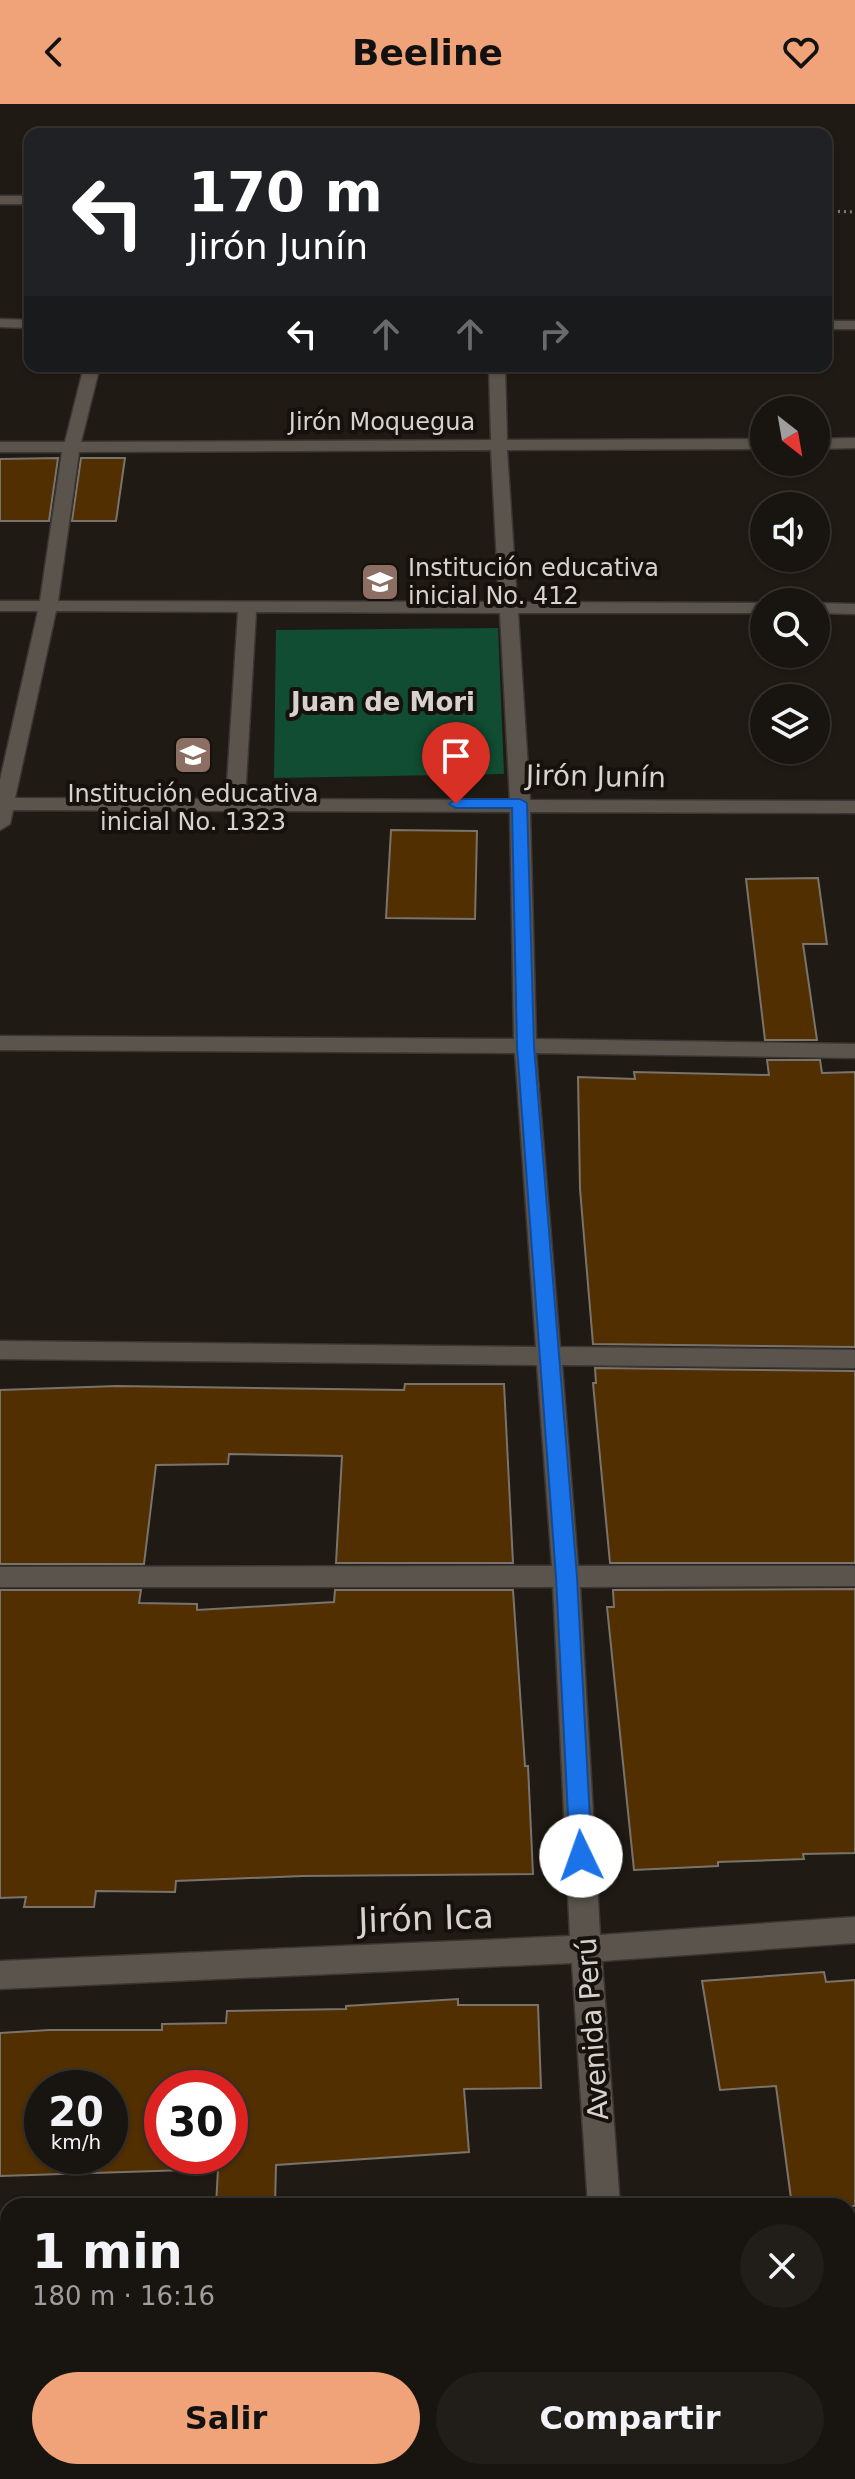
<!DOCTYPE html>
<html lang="es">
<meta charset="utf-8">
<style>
:root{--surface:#18140f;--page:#211d18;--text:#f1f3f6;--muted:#9f9e9e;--line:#36332f;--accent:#f0a278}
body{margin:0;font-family:"DejaVu Sans",sans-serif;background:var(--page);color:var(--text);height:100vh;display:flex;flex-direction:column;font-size:30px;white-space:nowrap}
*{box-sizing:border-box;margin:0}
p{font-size:26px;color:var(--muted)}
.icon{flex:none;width:44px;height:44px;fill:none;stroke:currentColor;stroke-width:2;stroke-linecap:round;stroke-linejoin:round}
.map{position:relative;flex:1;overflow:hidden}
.panel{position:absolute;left:0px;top:2094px;width:856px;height:282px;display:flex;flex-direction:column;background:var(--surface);border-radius:24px 24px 0 0;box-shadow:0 2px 6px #0004,0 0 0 2px var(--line)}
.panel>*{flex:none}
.hud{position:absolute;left:24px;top:24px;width:808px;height:244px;border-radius:16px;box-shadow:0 2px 6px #0004,0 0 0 2px var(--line);background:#202124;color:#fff;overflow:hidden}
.needle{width:52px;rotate:149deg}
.fabs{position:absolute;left:750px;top:292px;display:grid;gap:16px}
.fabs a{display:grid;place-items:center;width:80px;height:80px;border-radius:50%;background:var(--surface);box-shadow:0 2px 6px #0004,0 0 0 2px var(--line);font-size:40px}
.speed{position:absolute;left:24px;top:1966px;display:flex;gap:16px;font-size:40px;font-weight:700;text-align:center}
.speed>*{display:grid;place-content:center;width:104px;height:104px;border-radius:50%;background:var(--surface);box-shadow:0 2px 6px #0004,0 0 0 2px var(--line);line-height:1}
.speed small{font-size:20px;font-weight:400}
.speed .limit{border:12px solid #d22;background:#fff;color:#111}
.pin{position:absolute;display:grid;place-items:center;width:68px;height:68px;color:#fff;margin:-82px -34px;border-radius:50% 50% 50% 0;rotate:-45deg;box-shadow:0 0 8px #0007}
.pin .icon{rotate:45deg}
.me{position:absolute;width:88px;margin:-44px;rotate:357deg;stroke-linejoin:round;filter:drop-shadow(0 0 6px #0008)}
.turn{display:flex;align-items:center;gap:28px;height:168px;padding:0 32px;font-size:36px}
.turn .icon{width:104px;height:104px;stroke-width:2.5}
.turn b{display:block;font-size:56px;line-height:68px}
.lanes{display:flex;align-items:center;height:76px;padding:0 32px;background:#0003;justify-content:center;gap:40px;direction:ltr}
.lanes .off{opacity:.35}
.round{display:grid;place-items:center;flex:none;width:84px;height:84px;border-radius:42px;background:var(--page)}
.head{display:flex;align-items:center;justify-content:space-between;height:136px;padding:0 32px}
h1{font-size:48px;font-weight:700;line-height:60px}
.action{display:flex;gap:16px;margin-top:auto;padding:16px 32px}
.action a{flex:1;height:92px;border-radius:48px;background:var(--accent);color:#111;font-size:32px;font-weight:700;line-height:92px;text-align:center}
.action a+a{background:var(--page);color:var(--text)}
header{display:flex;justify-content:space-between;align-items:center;height:104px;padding:0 32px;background:var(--accent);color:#111;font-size:36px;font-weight:700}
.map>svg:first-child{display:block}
</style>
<header><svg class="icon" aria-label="back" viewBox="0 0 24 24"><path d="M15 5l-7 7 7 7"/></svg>Beeline<svg class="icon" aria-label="heart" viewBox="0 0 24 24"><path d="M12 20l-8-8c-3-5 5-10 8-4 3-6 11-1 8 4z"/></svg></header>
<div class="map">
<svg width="855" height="2375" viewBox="0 0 855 2375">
<rect width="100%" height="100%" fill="#201a14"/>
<path fill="#104d32" d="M498 524 504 670 274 674 276 526Z"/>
<path fill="#522f00" stroke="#7a736b" stroke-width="2" fill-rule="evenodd" d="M58 354 49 417H0V355Z
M81 354H125L116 417H72Z
M391 726 477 727 475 815 386 814Z
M818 774 827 840H803L817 936H765L746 775Z
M767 956H820L822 969 855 968V1243L593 1240 580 1085 578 973 635 975 634 968 769 971Z
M595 1264 855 1267V1459H610L593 1279H596Z
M405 1280H504L513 1459H336L342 1352 229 1350 228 1360 156 1361 144 1460H0V1286L117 1282 404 1286Z
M855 1485V1749L803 1750 804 1755 718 1758V1762L634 1766 607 1503H614L613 1486Z
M0 1486H141L139 1499 197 1500V1506L334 1498 335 1486H513L525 1662H528L533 1770 303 1772 176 1777 175 1788 96 1787 94 1803H24L26 1793 0 1794Z
M824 1868 826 1878 855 1876V2102H792L776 1982 720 1986 702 1877Z
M458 1895V1901H538L541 1984 464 1985 469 2048 276 2061 275 2102H216L218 2065 0 2072V1929L49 1926H162V1920L226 1919 227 1907 346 1905V1902ZM42 1984H110V2052H42ZM162 1984H230V2052H162Z"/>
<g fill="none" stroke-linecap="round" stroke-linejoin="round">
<g stroke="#3b3633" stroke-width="3">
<path id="minor" d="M0 92H30V100H0Z
M0 215 30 216V224L0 223Z
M826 217H855V225H826Z
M84 262H100L81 338 491 336 489 262H505L507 336 764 335V345L507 346 517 498 764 499V509H518L530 696 855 697V709L530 708 536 935 855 940V954L536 949 560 1243 855 1246V1264L562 1261 578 1462H855V1482L580 1483 600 1831 855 1813V1839L602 1857 620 2102H588L572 1859 0 1885V1857L570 1832 553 1483H0V1463L552 1462 537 1261 0 1255V1237L536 1243 515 949 0 946V932L514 935 510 708 13 706 10 720 0 726V676L38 507H0V497H40L62 348H0V338H65ZM491 346 499 498 58 497 79 348ZM56 507 238 508 226 695 15 694ZM256 508 500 509 510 696 245 695Z
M855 334V344L816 345V335Z
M816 499 855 500V510L816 509Z
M607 2368H641L642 2375H606Z"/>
</g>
<path stroke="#7f7a75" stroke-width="3" stroke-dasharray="2 4" stroke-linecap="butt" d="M826 107 855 108"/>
<use href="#minor" fill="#5b544d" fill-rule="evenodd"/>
</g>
<path fill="#1a73e8" stroke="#114b97" stroke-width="2" d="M520 695 527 699 534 942 577 1473 592 1752 589 1759 581 1762 573 1759 570 1752 556 1473 517 942 512 704H456L449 700 456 695Z"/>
<defs>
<g id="school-square" transform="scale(2)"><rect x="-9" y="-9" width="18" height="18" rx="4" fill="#8d6e63" stroke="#17110b"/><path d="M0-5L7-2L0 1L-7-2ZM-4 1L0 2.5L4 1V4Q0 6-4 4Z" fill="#fff"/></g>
</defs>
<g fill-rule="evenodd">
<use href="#school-square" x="380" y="478"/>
<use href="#school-square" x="193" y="651"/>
</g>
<g text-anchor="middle" stroke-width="8" stroke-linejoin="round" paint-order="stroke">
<g font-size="24" fill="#d6d2cd" stroke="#17110b">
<text x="382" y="326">Jirón Moquegua</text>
</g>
<g font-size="24" fill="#d6d2cd" stroke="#17110b" text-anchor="start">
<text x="408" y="472">Institución educativa<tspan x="408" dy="28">inicial No. 412</tspan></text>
<text x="193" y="698" text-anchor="middle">Institución educativa<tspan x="193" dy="28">inicial No. 1323</tspan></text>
</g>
<g font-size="26" font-weight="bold" fill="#d6d2cd" stroke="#17110b">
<text x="383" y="607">Juan de Mori</text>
</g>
<g font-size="28" fill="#d6d2cd" stroke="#17110b">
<text transform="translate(596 672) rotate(1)" y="10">Jirón Junín</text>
<text transform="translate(592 1925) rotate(-94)" y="10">Avenida Perú</text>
</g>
<g font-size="34" fill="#d6d2cd" stroke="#17110b">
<text transform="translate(426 1814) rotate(-2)" y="12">Jirón Ica</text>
</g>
</g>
</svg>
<div class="fabs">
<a><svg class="needle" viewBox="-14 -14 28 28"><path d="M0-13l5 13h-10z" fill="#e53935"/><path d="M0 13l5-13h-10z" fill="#9f9e9e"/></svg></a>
<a><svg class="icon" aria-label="sound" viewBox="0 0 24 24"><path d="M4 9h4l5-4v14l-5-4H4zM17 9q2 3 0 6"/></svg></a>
<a><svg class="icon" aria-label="search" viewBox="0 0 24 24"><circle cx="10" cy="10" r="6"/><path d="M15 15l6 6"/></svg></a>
<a><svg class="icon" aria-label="layers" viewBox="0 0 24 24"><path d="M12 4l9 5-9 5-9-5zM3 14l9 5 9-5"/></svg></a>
</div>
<div class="speed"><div>20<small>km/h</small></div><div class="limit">30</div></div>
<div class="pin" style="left:456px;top:700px;background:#d93025"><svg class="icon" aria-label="arrive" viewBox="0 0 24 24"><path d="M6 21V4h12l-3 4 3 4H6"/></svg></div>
<svg class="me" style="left:581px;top:1752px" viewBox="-20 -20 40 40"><circle r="19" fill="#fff"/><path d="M0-13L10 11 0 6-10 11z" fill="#1a73e8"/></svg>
<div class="hud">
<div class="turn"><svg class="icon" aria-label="left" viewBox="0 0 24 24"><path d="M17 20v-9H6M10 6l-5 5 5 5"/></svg><div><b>170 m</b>Jirón Junín</div></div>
<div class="lanes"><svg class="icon" aria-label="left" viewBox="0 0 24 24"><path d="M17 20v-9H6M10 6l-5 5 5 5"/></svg><svg class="icon off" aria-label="ahead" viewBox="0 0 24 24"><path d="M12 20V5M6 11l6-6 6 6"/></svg><svg class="icon off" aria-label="ahead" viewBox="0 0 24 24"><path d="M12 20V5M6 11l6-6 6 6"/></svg><svg class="icon off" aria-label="right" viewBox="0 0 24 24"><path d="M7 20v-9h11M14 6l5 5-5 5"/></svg></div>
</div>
<section class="panel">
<div class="head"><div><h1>1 min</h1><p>180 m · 16:16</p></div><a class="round"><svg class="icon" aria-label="close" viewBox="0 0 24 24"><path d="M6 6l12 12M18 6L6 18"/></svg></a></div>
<div class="action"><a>Salir</a><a>Compartir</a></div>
</section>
</div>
